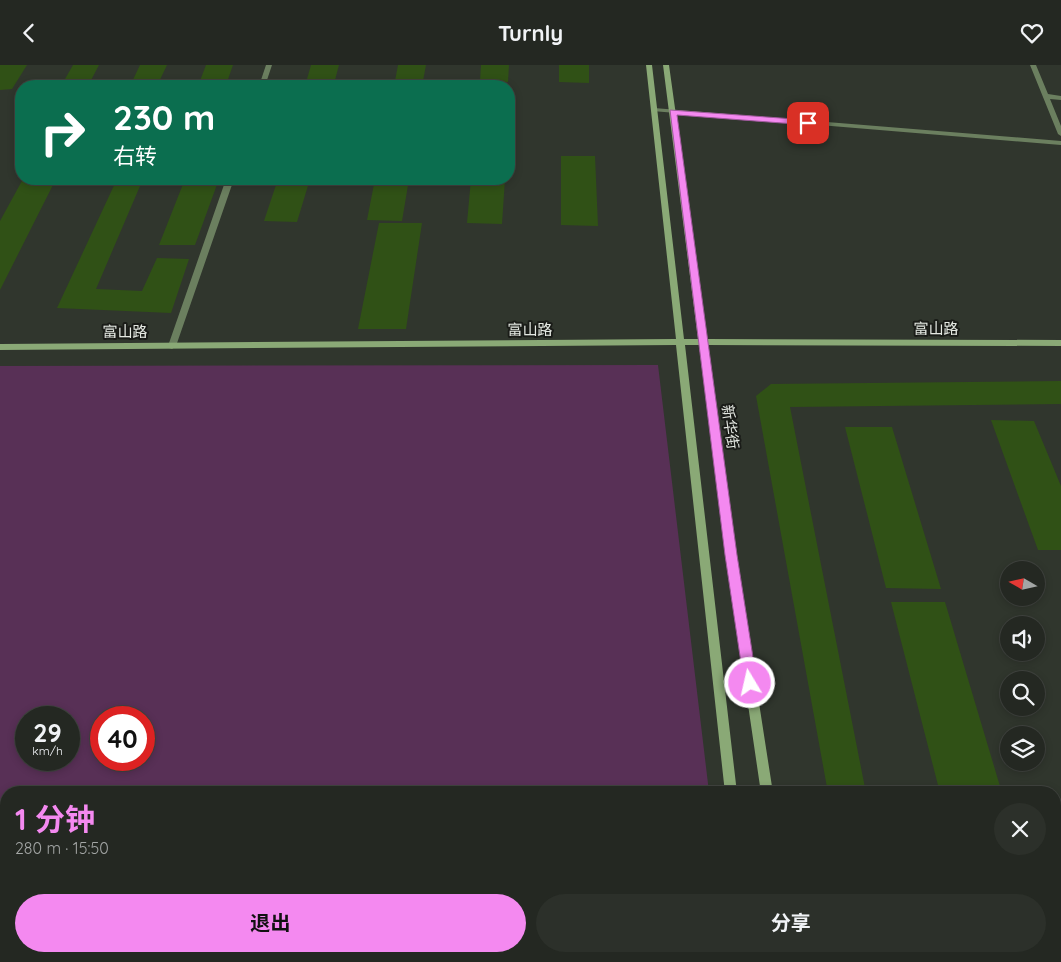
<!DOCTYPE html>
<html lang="zh">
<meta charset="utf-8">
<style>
:root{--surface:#242822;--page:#2c302a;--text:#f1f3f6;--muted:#a3a6a5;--line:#414440;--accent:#f489f0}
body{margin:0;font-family:Quicksand,"Noto Sans SC",sans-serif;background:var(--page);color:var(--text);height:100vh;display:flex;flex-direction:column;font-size:19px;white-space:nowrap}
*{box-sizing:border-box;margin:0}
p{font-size:16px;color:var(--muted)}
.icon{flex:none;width:28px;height:28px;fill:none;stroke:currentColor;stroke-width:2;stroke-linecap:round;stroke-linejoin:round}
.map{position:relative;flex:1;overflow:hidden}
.sheet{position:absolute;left:0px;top:721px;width:1061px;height:176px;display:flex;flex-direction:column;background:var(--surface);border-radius:20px 20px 0 0;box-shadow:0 2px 8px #0003,0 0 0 1px var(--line)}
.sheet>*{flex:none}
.hud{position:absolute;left:15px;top:15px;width:500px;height:105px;border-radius:20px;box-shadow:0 2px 8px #0003,0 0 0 1px var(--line);background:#0b6e4f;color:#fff;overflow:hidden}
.needle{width:32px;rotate:279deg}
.tools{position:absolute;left:1000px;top:496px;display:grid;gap:10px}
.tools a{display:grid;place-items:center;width:45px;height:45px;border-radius:50%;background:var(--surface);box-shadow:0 2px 8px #0003,0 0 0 1px var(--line);font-size:25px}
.speed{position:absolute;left:15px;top:641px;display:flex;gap:10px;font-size:25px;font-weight:700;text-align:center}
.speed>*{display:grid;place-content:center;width:65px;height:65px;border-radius:50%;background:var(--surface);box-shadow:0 2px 8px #0003,0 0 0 1px var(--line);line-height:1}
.speed small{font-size:12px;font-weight:400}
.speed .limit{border:8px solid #d22;background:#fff;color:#111}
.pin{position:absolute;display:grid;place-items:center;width:42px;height:42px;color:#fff;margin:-21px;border-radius:10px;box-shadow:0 2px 8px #0006}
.me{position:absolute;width:55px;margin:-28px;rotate:351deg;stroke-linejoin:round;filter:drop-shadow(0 0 4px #0008)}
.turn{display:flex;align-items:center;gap:18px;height:105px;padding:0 15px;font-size:22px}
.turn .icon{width:65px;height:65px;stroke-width:2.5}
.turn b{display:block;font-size:35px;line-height:42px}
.round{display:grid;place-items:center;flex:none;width:52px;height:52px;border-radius:26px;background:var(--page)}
.headline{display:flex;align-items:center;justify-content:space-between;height:85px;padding:0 15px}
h1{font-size:30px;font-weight:700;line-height:38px;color:var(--accent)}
.button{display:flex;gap:10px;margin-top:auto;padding:10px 15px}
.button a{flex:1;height:58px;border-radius:30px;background:var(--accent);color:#111;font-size:20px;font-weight:700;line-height:58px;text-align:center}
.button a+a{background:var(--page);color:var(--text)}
header{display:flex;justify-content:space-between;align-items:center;height:65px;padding:0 15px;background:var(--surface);font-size:22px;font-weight:700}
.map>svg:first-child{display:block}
</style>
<header><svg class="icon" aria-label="back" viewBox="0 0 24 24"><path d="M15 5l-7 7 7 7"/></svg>Turnly<svg class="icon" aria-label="heart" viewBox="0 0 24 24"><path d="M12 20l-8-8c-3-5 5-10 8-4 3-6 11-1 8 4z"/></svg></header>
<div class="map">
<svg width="1061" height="897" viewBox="0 0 1061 897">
<rect width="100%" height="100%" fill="#30362d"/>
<path fill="#583056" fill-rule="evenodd" d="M658 300 709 727 6 728V891H729V897H0V301ZM26 652H69V695H26ZM101 652H144V695H101Z"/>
<path fill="#305116" d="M0 0H27L12 24 0 25Z
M73 0H99L88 21H61Z
M140 0H167L157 21H130Z
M206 0H233L226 20 198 21Z
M311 0H339L335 15 307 14Z
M398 0H426L423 16H395Z
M481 0H509L508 17 480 16Z
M559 0H589V18L559 17Z
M561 91H595L598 161 561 160Z
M23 114H56L0 225V156Z
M117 114H143L96 224 142 226 157 193 189 194 171 248 57 243Z
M185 114H219L195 180H159Z
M278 114H310L297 157 264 156Z
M375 114H409L402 156 367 155Z
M471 114H505L502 159 467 158Z
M379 158H422L406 264H358Z
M1061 316V339L790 342 866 728H828L756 331 771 319Z
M991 355 1034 356 1061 421V485H1038Z
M845 362H892L941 524 886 523Z
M891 537H945L1002 728H940Z
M857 891H899L900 897H858Z
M982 891H1050L1052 897H983Z"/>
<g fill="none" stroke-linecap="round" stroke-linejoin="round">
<path fill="#6b7f5f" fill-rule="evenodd" d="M266 0H272L265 21H259Z
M1030 0H1036L1048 29 1061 31V35L1050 34 1061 61V71L1058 69Z
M654 43 1061 76V80L652 46V44Z
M226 114H234L176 281 172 284 169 283 168 281Z"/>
<path fill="#8aa976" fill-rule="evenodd" d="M646 0H652L684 274H698L663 0H669L707 274 1061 275V281L707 280 736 490 773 728H761L726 490 699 280H685L737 728H725L676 280 0 285V279L676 274Z
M743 891H757L758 897H744Z
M785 891H799L800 897H786Z"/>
</g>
<path fill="#f489f0" stroke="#9f599c" d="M670 45 808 55 812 58 808 60 677 50 737 490 757 618 755 622 750 624 746 622 744 618 725 490Z"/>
<g text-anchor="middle" stroke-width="4" stroke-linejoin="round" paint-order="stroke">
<g font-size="15" fill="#e4e8e2" stroke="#1a1c18">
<text x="936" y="269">富山路</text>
<text x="530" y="270">富山路</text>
<text x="125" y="272">富山路</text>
<text transform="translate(730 362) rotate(82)" y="5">新华街</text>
</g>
</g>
</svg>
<div class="tools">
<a><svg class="needle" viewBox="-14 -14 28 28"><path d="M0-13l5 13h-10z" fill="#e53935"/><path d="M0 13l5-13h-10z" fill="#a3a6a5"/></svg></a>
<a><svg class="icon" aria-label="sound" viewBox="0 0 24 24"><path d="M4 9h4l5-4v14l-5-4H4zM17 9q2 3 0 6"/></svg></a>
<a><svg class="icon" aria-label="search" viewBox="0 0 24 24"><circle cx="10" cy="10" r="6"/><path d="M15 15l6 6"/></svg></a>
<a><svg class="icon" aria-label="layers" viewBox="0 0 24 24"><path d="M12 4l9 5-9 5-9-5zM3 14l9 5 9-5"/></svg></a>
</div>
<div class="speed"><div>29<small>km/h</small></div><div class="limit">40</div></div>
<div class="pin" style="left:808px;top:58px;background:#d93025"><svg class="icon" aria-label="arrive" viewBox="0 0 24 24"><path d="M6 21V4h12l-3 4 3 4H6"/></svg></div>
<svg class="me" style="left:750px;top:618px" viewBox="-20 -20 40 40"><circle r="17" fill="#f489f0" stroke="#fff" stroke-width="3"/><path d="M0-11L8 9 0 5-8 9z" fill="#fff"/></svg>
<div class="hud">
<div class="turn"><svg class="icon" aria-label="right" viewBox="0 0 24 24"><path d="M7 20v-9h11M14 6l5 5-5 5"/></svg><div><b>230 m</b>右转</div></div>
</div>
<section class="sheet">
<div class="headline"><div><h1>1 分钟</h1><p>280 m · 15:50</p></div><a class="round"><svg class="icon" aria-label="close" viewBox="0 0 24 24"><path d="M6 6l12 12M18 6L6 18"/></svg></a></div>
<div class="button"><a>退出</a><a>分享</a></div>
</section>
</div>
